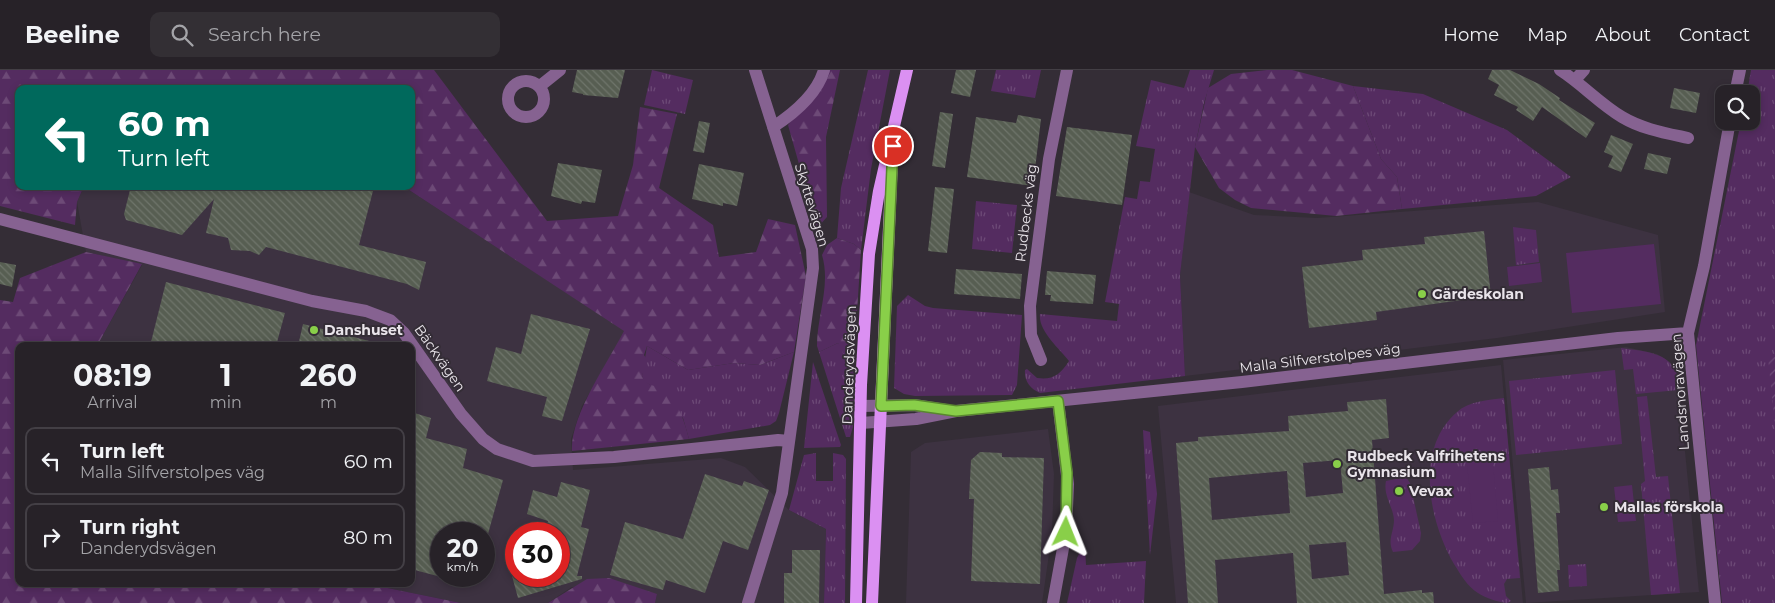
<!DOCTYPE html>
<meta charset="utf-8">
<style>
:root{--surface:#272228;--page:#332f34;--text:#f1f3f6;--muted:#a4a4a8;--line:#433f45}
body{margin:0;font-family:Montserrat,sans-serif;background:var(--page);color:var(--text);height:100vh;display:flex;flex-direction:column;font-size:19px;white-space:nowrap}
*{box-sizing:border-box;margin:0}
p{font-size:16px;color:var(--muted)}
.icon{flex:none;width:28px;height:28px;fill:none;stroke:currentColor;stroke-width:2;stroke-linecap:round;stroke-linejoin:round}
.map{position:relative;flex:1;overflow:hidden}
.details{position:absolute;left:15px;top:272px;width:400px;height:245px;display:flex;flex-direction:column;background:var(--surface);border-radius:10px;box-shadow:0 2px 8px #0003,0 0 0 1px var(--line)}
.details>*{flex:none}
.hud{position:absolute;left:15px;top:15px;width:400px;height:105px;border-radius:10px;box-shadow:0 2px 8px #0003,0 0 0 1px var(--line);background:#00695c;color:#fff;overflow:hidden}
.buttons{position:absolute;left:1715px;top:15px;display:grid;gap:10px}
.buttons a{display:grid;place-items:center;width:45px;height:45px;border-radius:10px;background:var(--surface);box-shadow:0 2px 8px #0003,0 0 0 1px var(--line);font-size:25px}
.speed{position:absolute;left:430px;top:452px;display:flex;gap:10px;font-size:25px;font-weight:700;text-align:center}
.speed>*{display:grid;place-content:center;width:65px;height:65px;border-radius:50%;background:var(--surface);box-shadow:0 2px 8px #0003,0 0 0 1px var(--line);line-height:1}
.speed small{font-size:12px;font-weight:400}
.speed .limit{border:8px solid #d22;background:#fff;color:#111}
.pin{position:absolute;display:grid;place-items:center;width:42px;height:42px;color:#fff;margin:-21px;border:2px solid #fff;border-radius:50%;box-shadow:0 1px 5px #0007}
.me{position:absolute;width:55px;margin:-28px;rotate:2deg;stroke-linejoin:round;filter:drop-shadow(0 0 4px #0008)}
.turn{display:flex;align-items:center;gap:18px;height:105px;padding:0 20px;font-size:22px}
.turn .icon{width:65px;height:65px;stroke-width:2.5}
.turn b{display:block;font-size:35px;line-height:42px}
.eta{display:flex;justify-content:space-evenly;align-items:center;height:85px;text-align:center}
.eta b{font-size:30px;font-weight:700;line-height:35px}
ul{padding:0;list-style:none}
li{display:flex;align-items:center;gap:15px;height:68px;margin:0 10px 8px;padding:0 10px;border:2px solid var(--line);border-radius:10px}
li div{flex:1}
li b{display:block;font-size:19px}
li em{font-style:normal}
header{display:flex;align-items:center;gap:30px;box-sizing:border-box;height:70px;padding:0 25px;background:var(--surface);border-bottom:1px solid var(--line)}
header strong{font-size:24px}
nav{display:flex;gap:28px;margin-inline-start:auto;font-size:18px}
.search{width:350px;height:45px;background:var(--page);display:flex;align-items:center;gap:12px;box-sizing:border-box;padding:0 18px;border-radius:10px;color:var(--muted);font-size:19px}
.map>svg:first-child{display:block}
</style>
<header>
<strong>Beeline</strong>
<div class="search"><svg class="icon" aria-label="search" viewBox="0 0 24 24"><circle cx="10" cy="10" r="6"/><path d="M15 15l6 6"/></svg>Search here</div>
<nav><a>Home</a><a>Map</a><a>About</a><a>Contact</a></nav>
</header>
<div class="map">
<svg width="1775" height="533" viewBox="0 0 1775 533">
<defs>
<pattern id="grass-tufts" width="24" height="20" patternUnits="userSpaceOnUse" patternTransform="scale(1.25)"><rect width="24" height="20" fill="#542c60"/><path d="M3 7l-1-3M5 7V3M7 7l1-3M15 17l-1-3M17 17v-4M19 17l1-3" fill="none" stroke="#6d4a77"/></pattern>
<pattern id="forest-firs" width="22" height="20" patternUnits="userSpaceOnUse" patternTransform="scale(1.25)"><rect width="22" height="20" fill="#542c60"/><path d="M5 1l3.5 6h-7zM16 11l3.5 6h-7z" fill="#6d4a77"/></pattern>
<pattern id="garden-furrows" width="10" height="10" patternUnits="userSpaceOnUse" patternTransform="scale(1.25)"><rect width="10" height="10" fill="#542c60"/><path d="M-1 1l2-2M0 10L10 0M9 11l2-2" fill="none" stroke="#6d4a77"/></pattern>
<pattern id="building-back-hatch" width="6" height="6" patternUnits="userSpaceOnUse" patternTransform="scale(1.25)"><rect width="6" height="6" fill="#575e52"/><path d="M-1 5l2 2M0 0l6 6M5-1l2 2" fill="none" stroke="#6f756b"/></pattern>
</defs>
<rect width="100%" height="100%" fill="#342d36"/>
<path fill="#3d3241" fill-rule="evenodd" d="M84 116H403L625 261 582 336 571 369 573 400 721 388 745 397 789 440 826 459 824 533H655L657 524 572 517 548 533H461L368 514H411V276H97L142 195 86 182 77 132ZM441 464H484V506H441ZM516 464H559V506H516Z
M1189 122 1254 145 1317 148 1538 132 1658 165 1665 242 1497 268 1185 306 1180 205Z
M1626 277 1657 284 1670 292 1677 301 1699 522 1526 533 1503 290Z
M1501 295 1523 533H1176L1158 336Z
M1048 359 1054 404 1052 463 1042 533H906L911 382 925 373Z"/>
<path fill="url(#grass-tufts)" d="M652 0 693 10 685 44 644 35Z
M868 0H890L871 99 861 180 854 174 837 168 841 118Z
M996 0H1041L1035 28 991 21Z
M1190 0H1214L1204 33 1195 77 1180 205 1185 306 1040 323C1030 319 1024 311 1025 300L1027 299 1037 308C1053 310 1060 305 1069 291 1060 279 1038 261 1040 244L1117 251 1119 234 1105 232 1125 127 1137 129 1140 111 1150 112 1155 79 1136 76 1151 10 1184 18Z
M1751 0H1775V533H1722L1696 275 1741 51H1751V24H1747Z
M1353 16 1423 24 1507 60 1571 107 1536 126 1402 139 1397 107 1381 89Z
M976 131 1017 135 1012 183 972 179Z
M1513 157 1536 160 1539 192 1516 195Z
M908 225 925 236 933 238 1022 245 1017 315 1012 325 915 326 904 324 894 318 897 236Z
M838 273 850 288 854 289 853 357 850 367H846L819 282Z
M647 276 688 300 734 293 760 295 794 282 779 343 776 351 770 355 689 369 683 348 652 316 645 312 642 306Z
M1621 278C1639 281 1666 281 1675 300 1678 305 1677 314 1678 320L1636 324 1633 299 1624 300Z
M813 292 841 375 840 377 804 378Z
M1615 300 1622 374 1516 385 1509 311Z
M1647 326 1656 407 1668 406 1680 523 1651 525 1641 414 1645 411 1637 327Z
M1504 328 1520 508 1507 509 1504 514 1506 526 1511 531 1507 533C1498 532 1485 528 1478 523 1467 516 1461 505 1454 494 1429 451 1414 379 1457 342 1469 331 1488 330 1504 328Z
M1143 360 1150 362 1157 424 1150 485Z
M816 383V411H833V383L843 385 846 389 845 533H824L826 459 789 440 804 385Z
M1406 407 1410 413 1421 463 1420 471 1412 480 1393 482C1387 470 1394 462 1394 450 1393 436 1383 426 1386 411Z
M1082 478H1085L1086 495 1146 491 1144 533H1067L1077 488Z
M1586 494 1587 516 1569 517 1568 495Z"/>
<path fill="url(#forest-firs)" d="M0 0H434L547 151 618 146 633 95 640 37 677 44 659 118 713 155 719 187 756 182 768 149 795 155 806 206 794 282 760 295 734 293 688 300 647 276 644 285 647 290 642 306C646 313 650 316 658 316 678 331 683 346 689 369L572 381C570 346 607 294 624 261L403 116H411V19H19V116H84L77 132 75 155 0 136Z
M830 0H840L826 67 827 147 817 158 788 55Z
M1267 0H1292L1353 16 1381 89 1397 107 1402 139 1336 146 1251 138 1235 130 1219 118 1195 77 1208 18 1231 4Z
M837 168 854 174 861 180 854 289 843 283 838 273 819 282 817 276C817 246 831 215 822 185L827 175Z
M86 182 142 194 97 276H19V514H368L461 533H0V230L13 232 20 208Z
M609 508 657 524 655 533H548L587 509Z"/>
<path fill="url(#garden-furrows)" d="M1775 287V355L1768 288Z"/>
<path fill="#542c60" d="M1654 174 1661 234 1572 243 1566 183Z
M1540 193 1542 212 1509 216 1507 197Z
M1492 381 1498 451 1473 453 1466 384Z
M1632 415 1636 451 1618 452 1614 417Z"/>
<path fill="url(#building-back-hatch)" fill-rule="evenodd" d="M577 0H625L618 28 583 25V24L572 22Z
M956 0H976L970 27 951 23Z
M1492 0H1510L1539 14 1560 28 1559 30 1595 53 1586 68 1542 37 1533 51 1516 40 1518 37 1494 25 1499 15 1488 9Z
M1674 18 1700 23 1696 43 1670 38Z
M940 42 953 44 945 98 932 96Z
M1018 45 1041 49 1033 116 967 107 976 47 1016 53Z
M699 51 710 53 704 83 693 81Z
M1067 57 1132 65 1122 135 1056 126Z
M1611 65 1633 74 1621 102 1608 97 1613 86 1604 82Z
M1648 83 1671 88 1667 104 1644 99Z
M558 93 602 100 595 133 582 131 581 134 551 126Z
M699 94 744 103 737 136 723 133V136L692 129Z
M131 116H355L373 121 359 175 426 192 419 220 407 214 266 177 259 185 250 181 231 180 228 168 206 163 214 129 182 165 126 150 124 144Z
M935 117 954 119 947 183 928 181Z
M1484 161 1491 226 1376 242 1377 250 1309 258 1302 197 1363 190 1362 180 1425 174 1424 167Z
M0 192 16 195 12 217 0 214Z
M956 199 1022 204 1020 229 954 224Z
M1047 201 1096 205 1093 234 1050 231 1051 225H1045Z
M166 212 285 243 276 276H150Z
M531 244 590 259 562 351 542 346 547 327 487 311 496 277 521 284Z
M303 254 373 272V276H298Z
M1386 329 1389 368 1372 370 1384 524 1422 520V523L1433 522 1434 533H1297L1293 483 1215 490 1218 533H1188L1176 373 1198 371V367L1289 361 1288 346 1348 341 1347 332ZM1340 390 1343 423 1306 427 1303 393ZM1287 401 1290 443 1212 450 1209 408ZM1346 472 1349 505 1312 509 1309 475Z
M411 342 431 348 426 368 467 379 463 398 503 410 488 464H441V507L411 499Z
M980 382 1002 383V387L1044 388 1040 514 971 511 974 429H969L971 390Z
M1549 397 1551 420 1558 419 1560 443H1556L1560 500H1557L1559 521 1538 523 1528 399Z
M705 404 742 416 744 411 769 420 748 480 723 471 705 523 666 510 663 520 610 505 625 452 683 469Z
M561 412 590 420 581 457 589 459 577 506H582V509L518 528 512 506H559V464H545L548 451 527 444 533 420 557 427Z
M792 480H820L819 533H784V503H792Z"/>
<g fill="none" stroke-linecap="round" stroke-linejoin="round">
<path stroke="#866291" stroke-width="12" d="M1560 0C1582 14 1600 34 1622 47 1642 59 1665 63 1688 68
M1575 10 1584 0
M508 29a18 18 0 1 1 36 0a18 18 0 1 1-36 0Z
M540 16 560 0
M1735 24 1740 0
M773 57C793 44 817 24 824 0
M0 149 312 231 366 241 390 250 404 263 461 344 483 369 497 379 533 391 614 387 778 370 789 371
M1041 290 1031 265 1030 236 1049 89 1067 0
M861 336 914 335 946 340
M861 353 916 349 956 341 1242 312 1618 268 1688 263
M748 533 782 423 813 198 812 179 755 0
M1053 533 1066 462 1068 414 1058 331
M1715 533 1688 263 1704 196 1730 51"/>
<path stroke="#db90f2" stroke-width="12" d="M856 533 861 315 869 184 879 121 907 0
M872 533 892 91"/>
</g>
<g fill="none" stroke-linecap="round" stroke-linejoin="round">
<g stroke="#59872f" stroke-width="12">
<path id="route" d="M893 76 881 336 914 335 956 341 1058 331 1067 403 1066 462"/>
</g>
<use href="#route" stroke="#89cf49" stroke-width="9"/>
</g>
<g fill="#89cf49" stroke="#342d36" stroke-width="2">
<circle cx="1422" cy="224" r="5"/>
<circle cx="314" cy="260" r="5"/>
<circle cx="1337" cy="394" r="5"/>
<circle cx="1399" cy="421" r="5"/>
<circle cx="1604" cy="437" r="5"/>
</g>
<g text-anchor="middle" stroke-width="4" stroke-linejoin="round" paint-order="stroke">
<g font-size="14" fill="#e9e4ea" stroke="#342d36">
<text transform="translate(812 135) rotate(73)" y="5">Skyttevägen</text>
<text transform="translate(1026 143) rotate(-83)" y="5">Rudbecks väg</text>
<text transform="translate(440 288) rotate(55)" y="5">Bäckvägen</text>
<text transform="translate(1320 288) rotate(-7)" y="5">Malla Silfverstolpes väg</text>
<text transform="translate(849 295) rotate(-88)" y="5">Danderydsvägen</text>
<text transform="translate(1680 322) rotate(-94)" y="5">Landsnoravägen</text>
</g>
<g font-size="14" font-weight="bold" fill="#e9e4ea" stroke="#342d36" text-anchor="start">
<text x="1432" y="229">Gärdeskolan</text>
<text x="324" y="265">Danshuset</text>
<text x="1347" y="391">Rudbeck Valfrihetens<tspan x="1347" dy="16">Gymnasium</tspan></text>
<text x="1409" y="426">Vevax</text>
<text x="1614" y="442">Mallas förskola</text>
</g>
</g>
</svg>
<div class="buttons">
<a><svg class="icon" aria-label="search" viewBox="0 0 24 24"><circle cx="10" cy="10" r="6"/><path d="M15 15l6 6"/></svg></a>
</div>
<div class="speed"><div>20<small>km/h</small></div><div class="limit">30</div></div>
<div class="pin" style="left:893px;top:76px;background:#d93025"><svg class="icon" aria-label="arrive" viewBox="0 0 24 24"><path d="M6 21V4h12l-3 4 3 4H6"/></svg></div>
<svg class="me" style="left:1066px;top:462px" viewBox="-20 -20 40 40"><path d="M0-17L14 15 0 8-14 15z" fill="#89cf49" stroke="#fff" stroke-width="4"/></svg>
<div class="hud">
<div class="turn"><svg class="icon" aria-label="left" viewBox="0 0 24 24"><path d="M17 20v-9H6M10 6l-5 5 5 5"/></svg><div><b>60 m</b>Turn left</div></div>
</div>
<section class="details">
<div class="eta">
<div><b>08:19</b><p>Arrival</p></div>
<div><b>1</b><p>min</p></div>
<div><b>260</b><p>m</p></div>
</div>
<ul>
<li><svg class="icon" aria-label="left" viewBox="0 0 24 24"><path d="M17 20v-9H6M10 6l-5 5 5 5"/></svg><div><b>Turn left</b><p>Malla Silfverstolpes väg</p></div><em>60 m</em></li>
<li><svg class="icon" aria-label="right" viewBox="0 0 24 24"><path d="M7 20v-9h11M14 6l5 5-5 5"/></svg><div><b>Turn right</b><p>Danderydsvägen</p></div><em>80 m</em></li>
</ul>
</section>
</div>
